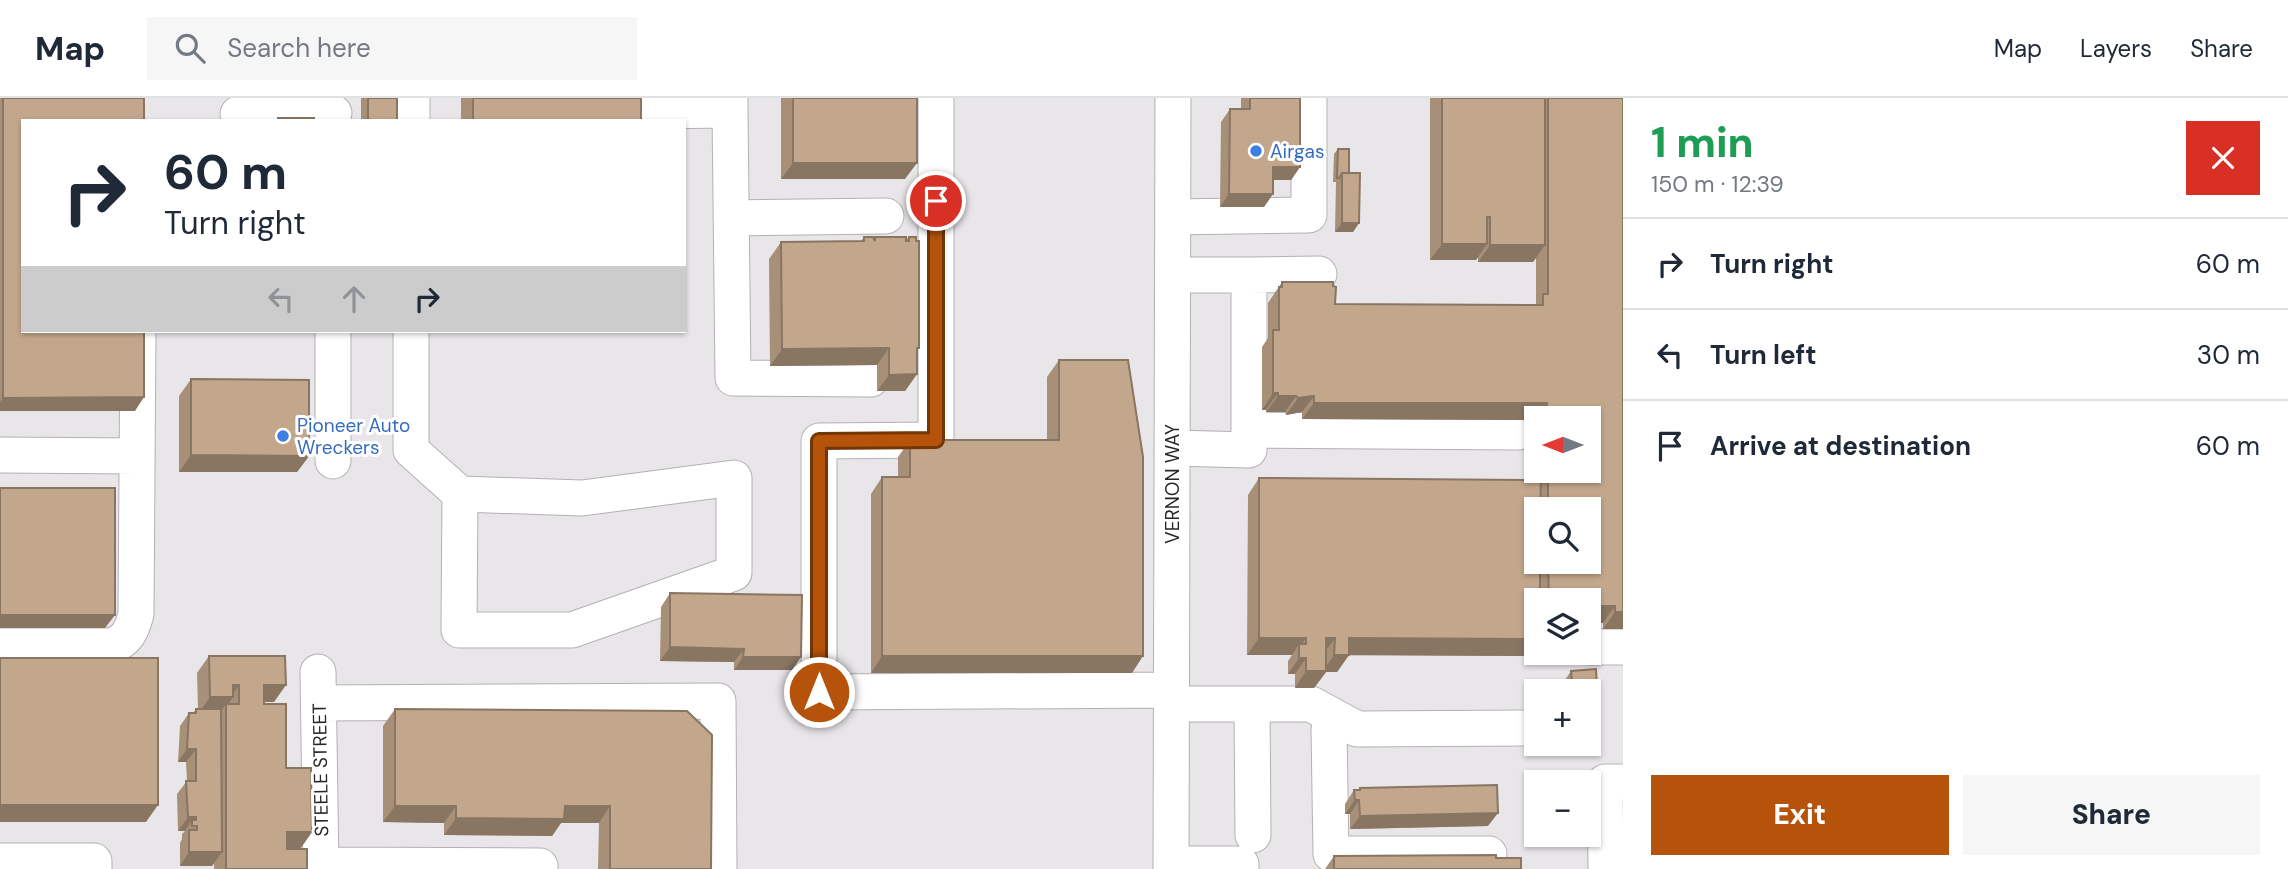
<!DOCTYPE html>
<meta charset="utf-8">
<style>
:root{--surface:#fff;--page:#f6f6f7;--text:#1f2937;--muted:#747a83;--line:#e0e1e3;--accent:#b45309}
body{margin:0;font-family:"DM Sans",sans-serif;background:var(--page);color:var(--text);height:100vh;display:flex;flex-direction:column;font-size:26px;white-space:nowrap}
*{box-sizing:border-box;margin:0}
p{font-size:23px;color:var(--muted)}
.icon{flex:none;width:38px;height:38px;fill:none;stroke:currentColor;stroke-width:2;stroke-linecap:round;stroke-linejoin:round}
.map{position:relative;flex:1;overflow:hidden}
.details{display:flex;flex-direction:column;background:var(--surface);width:665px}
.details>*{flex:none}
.top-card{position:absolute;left:21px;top:21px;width:665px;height:214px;border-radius:0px;box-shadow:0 2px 5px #0004;background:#fff;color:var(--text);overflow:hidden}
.needle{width:46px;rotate:270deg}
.fabs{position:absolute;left:1524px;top:308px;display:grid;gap:14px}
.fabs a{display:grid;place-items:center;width:77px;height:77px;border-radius:0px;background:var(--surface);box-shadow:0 2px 5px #0004;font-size:35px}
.pin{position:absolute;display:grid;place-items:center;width:60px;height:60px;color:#fff;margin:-30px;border:4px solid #fff;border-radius:50%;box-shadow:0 2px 7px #0007}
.me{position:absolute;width:77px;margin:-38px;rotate:0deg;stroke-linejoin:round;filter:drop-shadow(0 0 5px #0008)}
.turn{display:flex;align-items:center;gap:24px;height:147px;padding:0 28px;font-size:32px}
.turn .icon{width:91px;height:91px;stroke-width:2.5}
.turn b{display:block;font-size:49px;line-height:60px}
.lanes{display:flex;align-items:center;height:66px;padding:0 28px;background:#0003;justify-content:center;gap:35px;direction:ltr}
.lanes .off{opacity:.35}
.round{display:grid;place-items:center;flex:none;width:74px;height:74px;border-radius:0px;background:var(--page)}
.head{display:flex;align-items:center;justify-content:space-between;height:119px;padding:0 28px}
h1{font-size:42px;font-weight:800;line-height:52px;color:#1e9e55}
.cta{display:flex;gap:14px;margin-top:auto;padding:14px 28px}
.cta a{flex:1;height:80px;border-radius:0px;background:var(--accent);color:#fff;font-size:28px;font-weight:800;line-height:80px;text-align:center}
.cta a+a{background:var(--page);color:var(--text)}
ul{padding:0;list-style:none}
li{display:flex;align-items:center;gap:21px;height:91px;padding:0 28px;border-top:2px solid var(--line)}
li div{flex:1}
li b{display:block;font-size:26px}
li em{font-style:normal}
header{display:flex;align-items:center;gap:42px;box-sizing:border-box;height:98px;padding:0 35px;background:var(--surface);border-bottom:2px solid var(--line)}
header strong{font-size:33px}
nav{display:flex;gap:38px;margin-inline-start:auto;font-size:24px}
.search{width:490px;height:63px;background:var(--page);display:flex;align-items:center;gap:18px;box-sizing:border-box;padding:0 24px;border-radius:0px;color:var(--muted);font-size:26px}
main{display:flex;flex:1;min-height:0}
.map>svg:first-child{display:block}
</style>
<header>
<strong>Map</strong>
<div class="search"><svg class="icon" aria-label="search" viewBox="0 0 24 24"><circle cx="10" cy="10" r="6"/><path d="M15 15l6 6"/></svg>Search here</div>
<nav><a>Map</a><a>Layers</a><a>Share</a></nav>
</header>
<main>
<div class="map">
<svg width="1623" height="771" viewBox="0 0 1623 771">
<rect width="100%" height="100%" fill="#e9e6e9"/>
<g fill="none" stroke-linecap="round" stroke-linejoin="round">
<g stroke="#b3b1b3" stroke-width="37">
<path id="minor" d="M936 0V342L819 343V594L1171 592
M730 12 733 280 871 281
M647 13 730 12V0
M238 16 334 15
M412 23V0
M1173 119 1309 117V0
M731 120 886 118
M1249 177 1319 176
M411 233V352L460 396 582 400 734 380V475L572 532H459L460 396
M1249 332 1518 334
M1172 350 1249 352V177H1173
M0 357 137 358
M333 363V233
M0 548H110C127 544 132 532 136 516L138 233
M1589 549H1623
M318 574 321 771
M319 605 718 603 719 771
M1171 606H1311L1357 631 1536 630
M1252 606 1253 737
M1336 620 1329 631 1331 756H1489
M0 763H94V771
M1171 766H1241V771
M321 767 540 768V771
M1171 771 1173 0
M1606 771 1605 684H1623"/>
</g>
<use href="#minor" stroke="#fff" stroke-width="35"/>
</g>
<path fill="#a89078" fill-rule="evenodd" d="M0 0H144L135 313H0Z
M361 0H397V23H361Z
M461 0H641V23H461Z
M781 0H917L905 81H781Z
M1241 0H1300V69L1291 82H1273L1264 109H1220L1221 24 1230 11H1241Z
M1430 0H1623V531H1603V525H1589V502H1536V545L1528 558 1349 557 1337 574H1326L1314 590H1295V576H1288V563L1292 557H1247L1248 397 1259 380 1536 382V322L1302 321V314L1286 317 1285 314H1266V312H1262V249L1268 240V205L1282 184 1335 206H1536V160L1533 164H1478V159L1476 162H1430ZM1536 320H1589V373H1536ZM1536 411H1589V464H1536Z
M1338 51 1349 75 1359 125 1353 134H1335L1336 84H1333L1334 56Z
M864 139 874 140 875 139 906 142 909 139 917 254V276L905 293H877V267L770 268 769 161 781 144 861 143Z
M1059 262 1132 575H871V396L882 379H898V359L910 342H1047V279Z
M191 281 309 358 297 374H179V298Z
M670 495 792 572H734V564L660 563 661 509Z
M209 558 274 604H264V606L286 670 312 734 300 751 307 771H214V765L212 768H180V745L182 741V736L185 733H178L177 696 187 683 186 664H178L180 628 189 615H193L196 611H198L197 575Z
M1596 571 1598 608 1592 617 1589 618V593H1566L1565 582 1571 573Z
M395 611 687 613 711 771H598L599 725H561L552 738 444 737V725L383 724V628Z
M1360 690 1488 728 1350 731V716H1345V706L1354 692H1358Z
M1334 758 1496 760 1521 771H1325Z"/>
<path fill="#887562" d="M793 65H917L905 81H781Z
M1273 69H1300L1291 82H1264Z
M1229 96H1273L1264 109H1220Z
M1342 125H1359L1353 134H1335Z
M1442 146H1487L1476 162H1430Z
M1490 147H1545L1533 164H1478Z
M889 250 877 267 770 268 782 251Z
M917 276 905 293H877L889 277Z
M1273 295H1278L1266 312H1262Z
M1278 298H1296L1285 314H1266Z
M1314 298 1302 314 1286 317 1298 300Z
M144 299 135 313H0V304L3 300Z
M1314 305H1547L1536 322 1302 321Z
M191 357 309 358 297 374H179Z
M1589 508H1615L1603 525H1589Z
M1615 514H1623V531H1603Z
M0 517H115L105 530H0Z
M1259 540H1306L1299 550V546L1292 557H1247Z
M1326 540H1335L1323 557Z
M1349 540 1536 541V545L1528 558 1337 557Z
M670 549 744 551 734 564 660 563Z
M1334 557H1349L1337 574H1326L1314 590H1295L1306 573H1323Z
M882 558H1143L1132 575H871Z
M743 559H801L792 572H734Z
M1299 560H1306L1295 576H1288Z
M233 587H239L231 599H233L226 610V606L219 616H198L210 599Z
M264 587H286L274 604H252Z
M1598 608 1592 617 1589 618V609Z
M187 651H196L186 664H178Z
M1355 702H1359L1350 716H1345Z
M0 707H158L146 724H0Z
M395 708H456L444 725 383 724Z
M565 708H610L599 725H561L552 738 444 737 456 720Z
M1498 715 1488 728 1350 731 1360 718Z
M188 719H196L192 725V722L185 733H178Z
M287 734H312L300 751H275Z
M189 754H222L212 768H180Z"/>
<path fill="#c3a78c" stroke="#887562" stroke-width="2" d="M3 0H144V23H23V233H144V299L3 300Z
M368 0H397V23H368Z
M473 0H641V23H473Z
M793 0H917V65H793Z
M1250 0H1300V69H1273V96H1229L1230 11H1250Z
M1442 0H1545V147H1490V119H1487V146H1442Z
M1548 0H1623V514H1615V508H1589V502H1549L1548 464H1589V411H1548V373H1589V320H1548L1547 305H1314V298L1298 300 1296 298H1278V295H1273V232H1279V189H1282V184H1333V188L1336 189 1335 206 1543 207V196H1548Z
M278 20H314V23H278Z
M1338 51H1349V75H1342L1339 80H1337Z
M1342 75H1360L1359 125H1342Z
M864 139H873L875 143V139H906V143H909V139H916V143H919V250H917V276L889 277V250L782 251 781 144 864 143Z
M1059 262H1128L1143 359V558H882V379H910V342H1059Z
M191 281 309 282V358L191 357Z
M1259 380 1541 382 1540 411H1536V464H1540V502H1536V541L1349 540V557H1334L1335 540H1326V573H1306V560H1299V546H1306V540H1259Z
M0 390H115V517H0Z
M670 495 802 497 801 559H743L744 551 670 549Z
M209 558H285L286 587H264V606H286V670H311L312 734H287V751H307V771H226V606H239V587H233V599H210Z
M0 560H158V707H0Z
M1596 571 1598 608 1589 609V593H1573L1571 573Z
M196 611H221L222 754H189V732H197V728H192V722H196V719H188L186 683H196V651H187L189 615H196Z
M395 611 687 613 712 637 711 771H610V708H565L564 721 456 720V708H395Z
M1497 687 1498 715 1360 718 1359 702H1355L1354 692H1360V690Z
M1496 757V760H1521V771H1334V758Z"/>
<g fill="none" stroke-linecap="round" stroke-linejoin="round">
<g stroke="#753606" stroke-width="18">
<path id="route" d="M819 594V343L936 342V103"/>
</g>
<use href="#route" stroke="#b45309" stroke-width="12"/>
</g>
<g fill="#3f7fe0" stroke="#fff" stroke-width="2.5">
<circle cx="1256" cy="53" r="7"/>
<circle cx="283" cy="338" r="7"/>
</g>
<g text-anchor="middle" stroke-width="6" stroke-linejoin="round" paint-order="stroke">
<g font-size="19" fill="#366cbe" stroke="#fff" text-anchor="start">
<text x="1270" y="60">Airgas</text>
<text x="297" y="334">Pioneer Auto<tspan x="297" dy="22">Wreckers</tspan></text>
</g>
<g font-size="19" fill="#282728" stroke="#fff">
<text transform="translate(1172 386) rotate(-90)" y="7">VERNON WAY</text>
<text transform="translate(320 672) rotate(-91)" y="7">STEELE STREET</text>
</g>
</g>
</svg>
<div class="fabs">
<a><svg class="needle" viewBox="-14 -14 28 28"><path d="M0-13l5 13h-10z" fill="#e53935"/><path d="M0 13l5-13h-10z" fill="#747a83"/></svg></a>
<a><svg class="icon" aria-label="search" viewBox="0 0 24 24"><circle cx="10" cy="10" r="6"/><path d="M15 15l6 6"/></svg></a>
<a><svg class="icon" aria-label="layers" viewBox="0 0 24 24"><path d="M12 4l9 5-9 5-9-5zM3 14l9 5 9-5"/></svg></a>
<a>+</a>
<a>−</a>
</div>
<div class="pin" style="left:936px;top:103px;background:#d93025"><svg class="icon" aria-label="arrive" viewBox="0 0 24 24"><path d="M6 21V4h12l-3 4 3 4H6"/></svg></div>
<svg class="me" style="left:819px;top:594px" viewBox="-20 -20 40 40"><circle r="17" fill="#b45309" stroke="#fff" stroke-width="3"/><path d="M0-11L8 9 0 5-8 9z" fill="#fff"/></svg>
<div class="top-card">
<div class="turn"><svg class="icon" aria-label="right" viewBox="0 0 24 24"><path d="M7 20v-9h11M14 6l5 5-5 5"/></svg><div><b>60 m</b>Turn right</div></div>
<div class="lanes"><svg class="icon off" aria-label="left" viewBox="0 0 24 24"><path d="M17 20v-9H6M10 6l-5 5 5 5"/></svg><svg class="icon off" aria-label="ahead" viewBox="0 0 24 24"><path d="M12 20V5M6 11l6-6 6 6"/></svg><svg class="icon" aria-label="right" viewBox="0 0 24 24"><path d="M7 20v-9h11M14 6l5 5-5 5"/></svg></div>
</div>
</div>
<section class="details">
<div class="head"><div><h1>1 min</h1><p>150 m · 12:39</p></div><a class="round" style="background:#d93025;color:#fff"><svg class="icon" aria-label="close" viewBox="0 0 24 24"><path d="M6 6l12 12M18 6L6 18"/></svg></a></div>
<ul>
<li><svg class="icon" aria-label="right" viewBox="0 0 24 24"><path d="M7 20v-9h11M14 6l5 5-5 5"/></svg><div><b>Turn right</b></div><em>60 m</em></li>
<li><svg class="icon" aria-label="left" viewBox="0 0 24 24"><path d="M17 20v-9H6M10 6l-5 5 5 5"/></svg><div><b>Turn left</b></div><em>30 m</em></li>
<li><svg class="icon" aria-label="arrive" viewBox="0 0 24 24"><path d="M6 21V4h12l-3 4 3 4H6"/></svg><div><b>Arrive at destination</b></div><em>60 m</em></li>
</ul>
<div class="cta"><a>Exit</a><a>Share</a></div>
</section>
</main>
